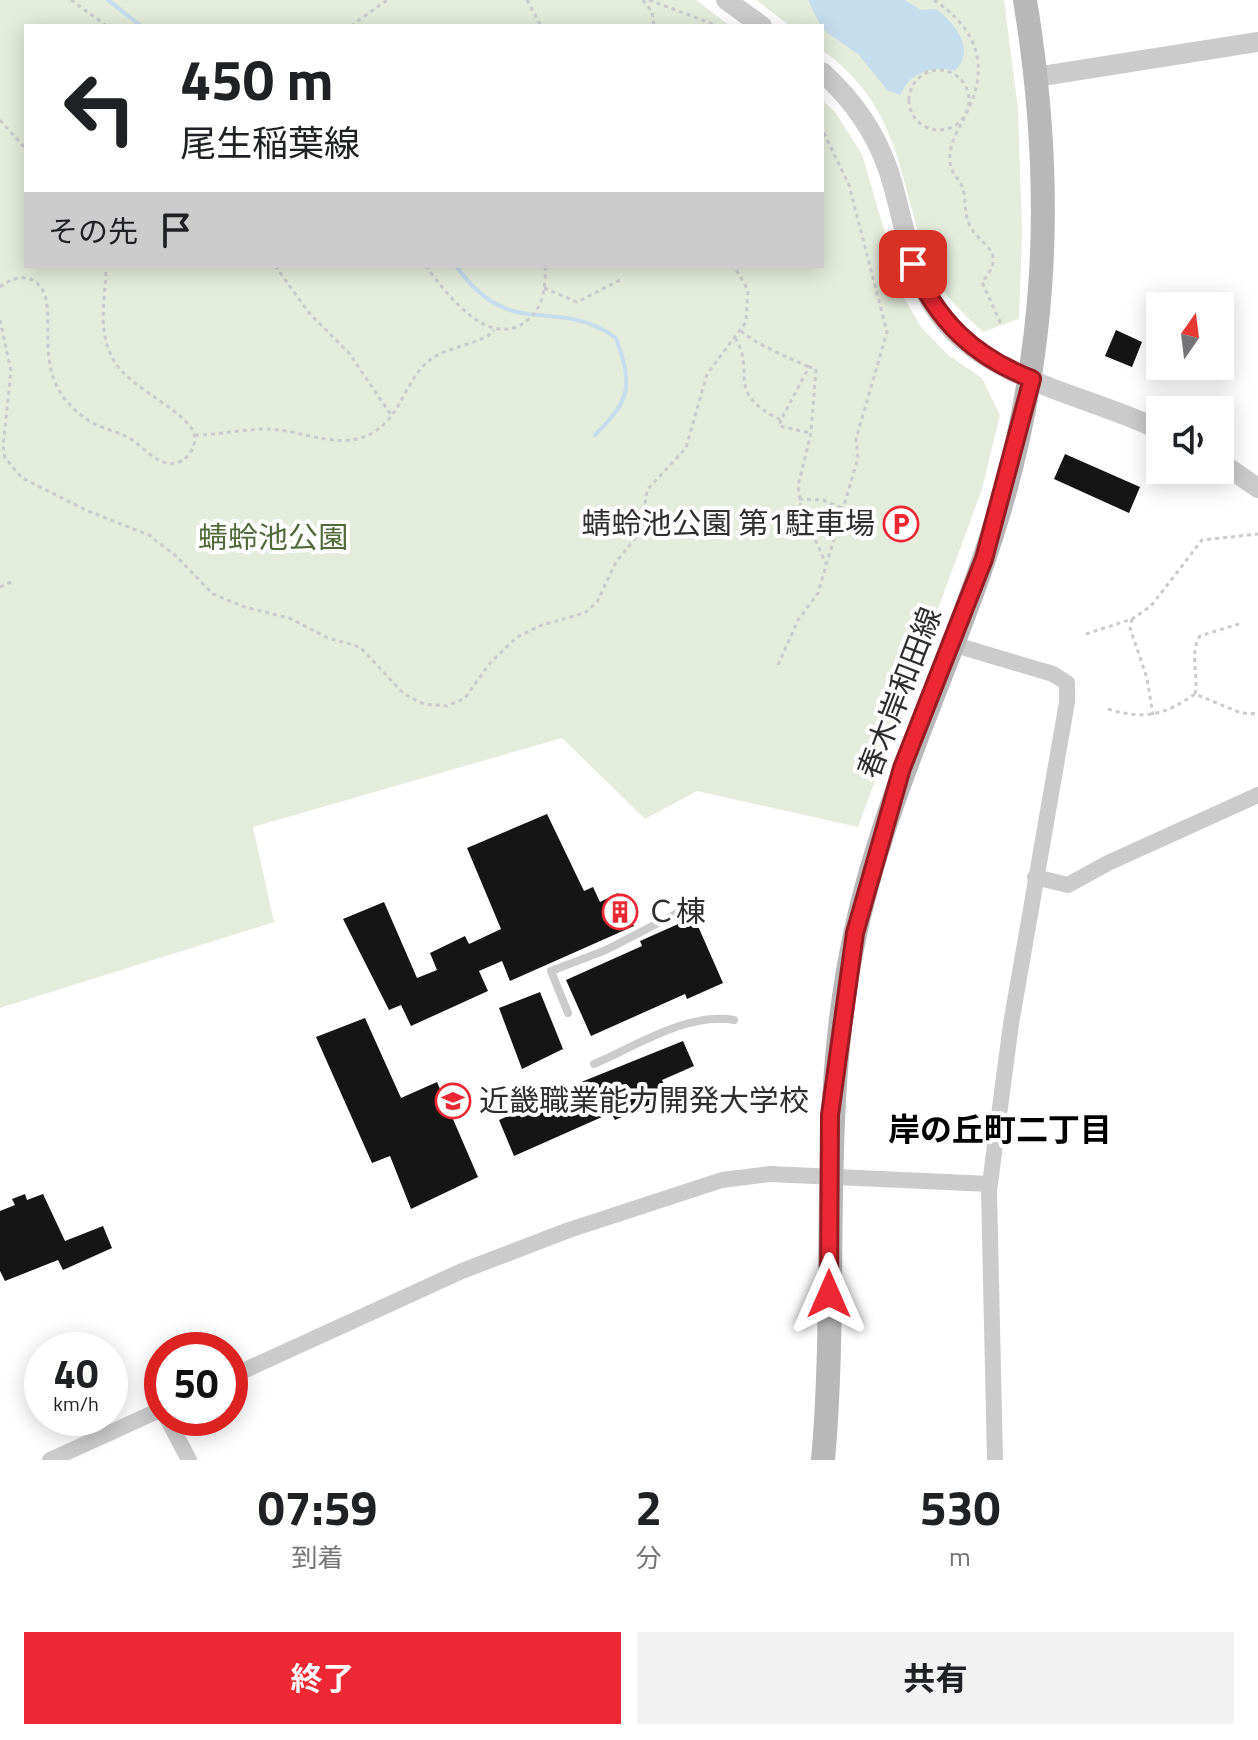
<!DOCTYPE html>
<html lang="ja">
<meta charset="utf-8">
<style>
:root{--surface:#fff;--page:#f2f2f2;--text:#202124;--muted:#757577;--accent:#ed2834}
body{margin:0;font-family:"Titillium Web","Noto Sans JP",sans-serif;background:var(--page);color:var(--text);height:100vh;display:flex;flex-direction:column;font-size:30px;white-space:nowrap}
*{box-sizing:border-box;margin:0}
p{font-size:26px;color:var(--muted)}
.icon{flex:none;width:44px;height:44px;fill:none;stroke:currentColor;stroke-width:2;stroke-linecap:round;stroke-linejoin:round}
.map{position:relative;height:1460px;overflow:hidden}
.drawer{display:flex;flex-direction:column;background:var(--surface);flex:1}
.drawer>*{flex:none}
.banner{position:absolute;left:24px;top:24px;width:800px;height:244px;border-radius:0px;box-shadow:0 4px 20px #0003;background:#fff;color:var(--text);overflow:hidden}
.needle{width:52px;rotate:14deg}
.tools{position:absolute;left:1146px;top:292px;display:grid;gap:16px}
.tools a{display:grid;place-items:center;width:88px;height:88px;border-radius:0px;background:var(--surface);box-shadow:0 4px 20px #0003;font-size:40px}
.speed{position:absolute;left:24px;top:1332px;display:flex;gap:16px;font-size:40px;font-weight:700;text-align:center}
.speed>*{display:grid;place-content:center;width:104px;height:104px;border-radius:50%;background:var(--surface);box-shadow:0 4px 20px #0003;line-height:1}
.speed small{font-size:20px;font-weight:400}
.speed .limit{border:12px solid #d22;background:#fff;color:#111}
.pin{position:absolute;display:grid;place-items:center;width:68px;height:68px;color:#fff;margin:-34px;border-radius:16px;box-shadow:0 4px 12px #0006}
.me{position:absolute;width:88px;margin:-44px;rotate:0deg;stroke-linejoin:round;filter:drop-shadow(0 0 6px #0008)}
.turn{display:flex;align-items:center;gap:28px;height:168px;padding:0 24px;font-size:36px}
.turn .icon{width:104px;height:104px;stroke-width:2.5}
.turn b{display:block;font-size:56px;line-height:68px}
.then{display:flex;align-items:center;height:76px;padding:0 24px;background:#0003;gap:16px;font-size:30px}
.eta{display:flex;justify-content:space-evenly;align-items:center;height:136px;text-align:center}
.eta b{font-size:48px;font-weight:700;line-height:56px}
.action{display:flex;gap:16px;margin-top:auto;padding:16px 24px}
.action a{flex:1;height:92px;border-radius:0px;background:var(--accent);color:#fff;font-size:32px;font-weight:700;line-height:92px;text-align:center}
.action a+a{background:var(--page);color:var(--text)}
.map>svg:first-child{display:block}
</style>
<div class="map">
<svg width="1258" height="1460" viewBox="0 0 1258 1460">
<rect width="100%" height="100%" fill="#fff"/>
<path fill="#e4ecdb" d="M0 0H696L730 26H26V266H822V100L835 112 862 154 904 298 922 328 948 355 982 378 1000 415 982 489 858 827 697 791 645 819 562 738 253 827 274 922 0 1008Z
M756 0H1004L1018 109 1022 232 1019 319 983 332C966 316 945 298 935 276 896 191 909 113 822 50V26H790Z"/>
<path fill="#c6dded" d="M808 0H905L921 10 936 9C956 23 977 53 954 71 933 65 908 73 901 95L888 91 858 54 822 29Z"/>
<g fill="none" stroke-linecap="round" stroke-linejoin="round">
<path stroke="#c6dded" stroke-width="4" d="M108 0 141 26
M456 266C512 344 555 294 616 338 633 386 631 399 595 435"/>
</g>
<path fill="#151515" d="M1116 330 1142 342 1132 367 1105 356Z
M1065 454 1140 487 1129 513 1054 479Z
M547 814 584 891 593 887 600 902 618 893 634 926 510 981 502 961 479 971 488 991 411 1026 401 1005 389 1010 343 919 384 902 417 978 437 970 430 953 465 936 469 944 501 929 467 848Z
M694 917 723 983 687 999 685 994 591 1036 566 980 642 946 640 941Z
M540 992 563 1049 522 1069 499 1008Z
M365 1018 401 1098 437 1082 478 1177 411 1209 390 1156 372 1163 316 1037Z
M683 1041 694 1066 662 1080 669 1096 615 1120 611 1113 514 1156 499 1120 540 1102 539 1099Z
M25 1194 27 1200 43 1194 65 1241 103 1226 112 1248 63 1270 58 1260 5 1281 0 1271V1211L15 1205 12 1199Z"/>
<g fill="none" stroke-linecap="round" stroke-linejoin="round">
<path stroke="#cbcbcb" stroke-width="3" stroke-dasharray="4 4" stroke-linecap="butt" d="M71 0 107 26
M527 0 541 26
M643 0 652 12 654 26
M649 0 718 26
M934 0C978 30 991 67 965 116 957 133 946 148 951 168 954 176 961 181 963 189 966 201 964 214 970 226 980 246 1009 251 982 282L1001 324
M351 26 387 0
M909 100a30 30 0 1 1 60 0a30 30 0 1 1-60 0Z
M0 120 26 149
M275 266 310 314 349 353 391 415
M426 266C447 295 491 353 529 319 544 306 546 284 545 266
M0 287C11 278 27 273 38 284 64 310 22 377 88 420 99 428 114 430 127 437 142 444 150 459 167 463 182 466 194 453 195 439 196 415 131 390 114 361 96 329 106 300 106 266
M544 288 577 302 622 279
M0 320 11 371 3 446 5 458 22 478 88 511 149 535 176 556 213 594 245 607 289 618 328 638 360 647 404 694 424 704 447 706 465 698 490 663 517 637 542 625 585 613 597 602 616 562 641 531 647 490 686 448 707 374 746 322 748 290 734 266
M741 331C754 343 791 359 809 367
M735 338C757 372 723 392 781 420L809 367 816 369 811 433 798 486 801 507 826 564
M781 420 779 426 811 433
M195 435C217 435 239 430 261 429 303 427 348 459 384 424 405 404 409 373 434 357 449 347 487 342 494 330
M799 499 823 500 842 508
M0 587 11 582
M1132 619 1130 628 1147 678 1153 715
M1086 634 1132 619 1151 606 1202 540 1258 534
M778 665 798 620 818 593 858 458 856 439 887 332 849 185 822 129
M1195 694C1199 675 1189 653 1200 636L1242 623
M1108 709C1144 720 1165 715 1195 694L1241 713 1258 714"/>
<path stroke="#cbcbcb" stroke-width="8" d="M568 1013 551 971 606 950 689 907
M594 1064C636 1046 688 1012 734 1020"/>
<path stroke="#cbcbcb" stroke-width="16" d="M952 644 1053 674 1067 683V702L1011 1024 989 1191 995 1460
M1035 877 1068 885 1108 863 1258 795
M230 1377 462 1271 569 1230 722 1180 770 1174 990 1184
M167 1418 189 1460
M50 1460 162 1409"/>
<path stroke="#cbcbcb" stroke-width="20" d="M726 0 762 26
M822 72C852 99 876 133 889 172 907 229 910 290 956 334 1011 385 1094 398 1160 430
M1036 77 1258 42
M1220 462 1258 488"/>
<path stroke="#b8b8b8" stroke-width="24" d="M823 1460C839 1283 817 1105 856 930 884 802 941 685 983 562 1048 374 1057 195 1025 0"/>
</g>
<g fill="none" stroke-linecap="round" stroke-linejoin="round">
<g stroke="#9a1a22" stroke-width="20">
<path id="route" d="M829 1294 830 1115 855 933 902 768 984 559 1032 379C975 357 936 321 913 264"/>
</g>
<use href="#route" stroke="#ed2834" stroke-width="14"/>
</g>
<defs>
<g id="parking-ring" transform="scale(1.8)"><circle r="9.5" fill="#fff" stroke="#ed2834" stroke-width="1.5"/><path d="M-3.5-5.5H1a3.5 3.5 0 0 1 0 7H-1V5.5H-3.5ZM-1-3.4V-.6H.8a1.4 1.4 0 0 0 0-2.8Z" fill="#ed2834"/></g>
<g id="building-ring" transform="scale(1.8)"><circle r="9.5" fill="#fff" stroke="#ed2834" stroke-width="1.5"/><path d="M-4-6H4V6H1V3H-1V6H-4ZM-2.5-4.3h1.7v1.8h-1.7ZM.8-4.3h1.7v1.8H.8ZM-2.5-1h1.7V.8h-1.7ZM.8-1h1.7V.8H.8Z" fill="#ed2834"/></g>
<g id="university-ring" transform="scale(1.8)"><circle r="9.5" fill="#fff" stroke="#ed2834" stroke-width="1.5"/><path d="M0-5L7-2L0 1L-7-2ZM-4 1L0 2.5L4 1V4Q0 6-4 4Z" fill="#ed2834"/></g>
</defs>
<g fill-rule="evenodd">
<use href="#parking-ring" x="901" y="524"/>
<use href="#building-ring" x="620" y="912"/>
<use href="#university-ring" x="453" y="1101"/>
</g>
<g text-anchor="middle" stroke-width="8" stroke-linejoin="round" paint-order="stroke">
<g font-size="30" fill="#2e2e2e" stroke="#fff" text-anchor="start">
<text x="875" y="534" text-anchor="end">蜻蛉池公園 第1駐車場</text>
<text x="646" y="922">Ｃ棟</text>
<text x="479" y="1111">近畿職業能力開発大学校</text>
</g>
<g font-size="30" fill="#506b39" stroke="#fff">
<text x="273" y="548">蜻蛉池公園</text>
</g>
<g font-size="30" fill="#2e2e2e" stroke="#fff">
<text transform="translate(900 693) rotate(-69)" y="10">春木岸和田線</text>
</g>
<g font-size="32" font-weight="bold" fill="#000" stroke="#fff">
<text x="1000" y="1141">岸の丘町二丁目</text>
</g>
</g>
</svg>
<div class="tools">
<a><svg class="needle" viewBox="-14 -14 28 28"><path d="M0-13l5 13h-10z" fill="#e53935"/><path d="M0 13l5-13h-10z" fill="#757577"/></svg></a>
<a><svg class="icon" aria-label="sound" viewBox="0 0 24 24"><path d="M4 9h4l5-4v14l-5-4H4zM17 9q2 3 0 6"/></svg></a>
</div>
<div class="speed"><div>40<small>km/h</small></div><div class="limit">50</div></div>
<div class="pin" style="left:913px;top:264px;background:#d93025"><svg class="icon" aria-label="arrive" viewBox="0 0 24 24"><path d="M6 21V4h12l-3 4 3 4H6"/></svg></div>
<svg class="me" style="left:829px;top:1294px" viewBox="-20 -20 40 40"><path d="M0-17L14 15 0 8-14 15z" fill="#ed2834" stroke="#fff" stroke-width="4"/></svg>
<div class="banner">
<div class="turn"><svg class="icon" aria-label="left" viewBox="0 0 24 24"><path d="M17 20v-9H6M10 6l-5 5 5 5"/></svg><div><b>450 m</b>尾生稲葉線</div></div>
<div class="then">その先<svg class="icon" aria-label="arrive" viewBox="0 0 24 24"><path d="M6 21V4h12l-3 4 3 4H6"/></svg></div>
</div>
</div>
<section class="drawer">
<div class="eta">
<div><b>07:59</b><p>到着</p></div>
<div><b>2</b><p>分</p></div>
<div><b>530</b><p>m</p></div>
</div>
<div class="action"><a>終了</a><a>共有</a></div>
</section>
